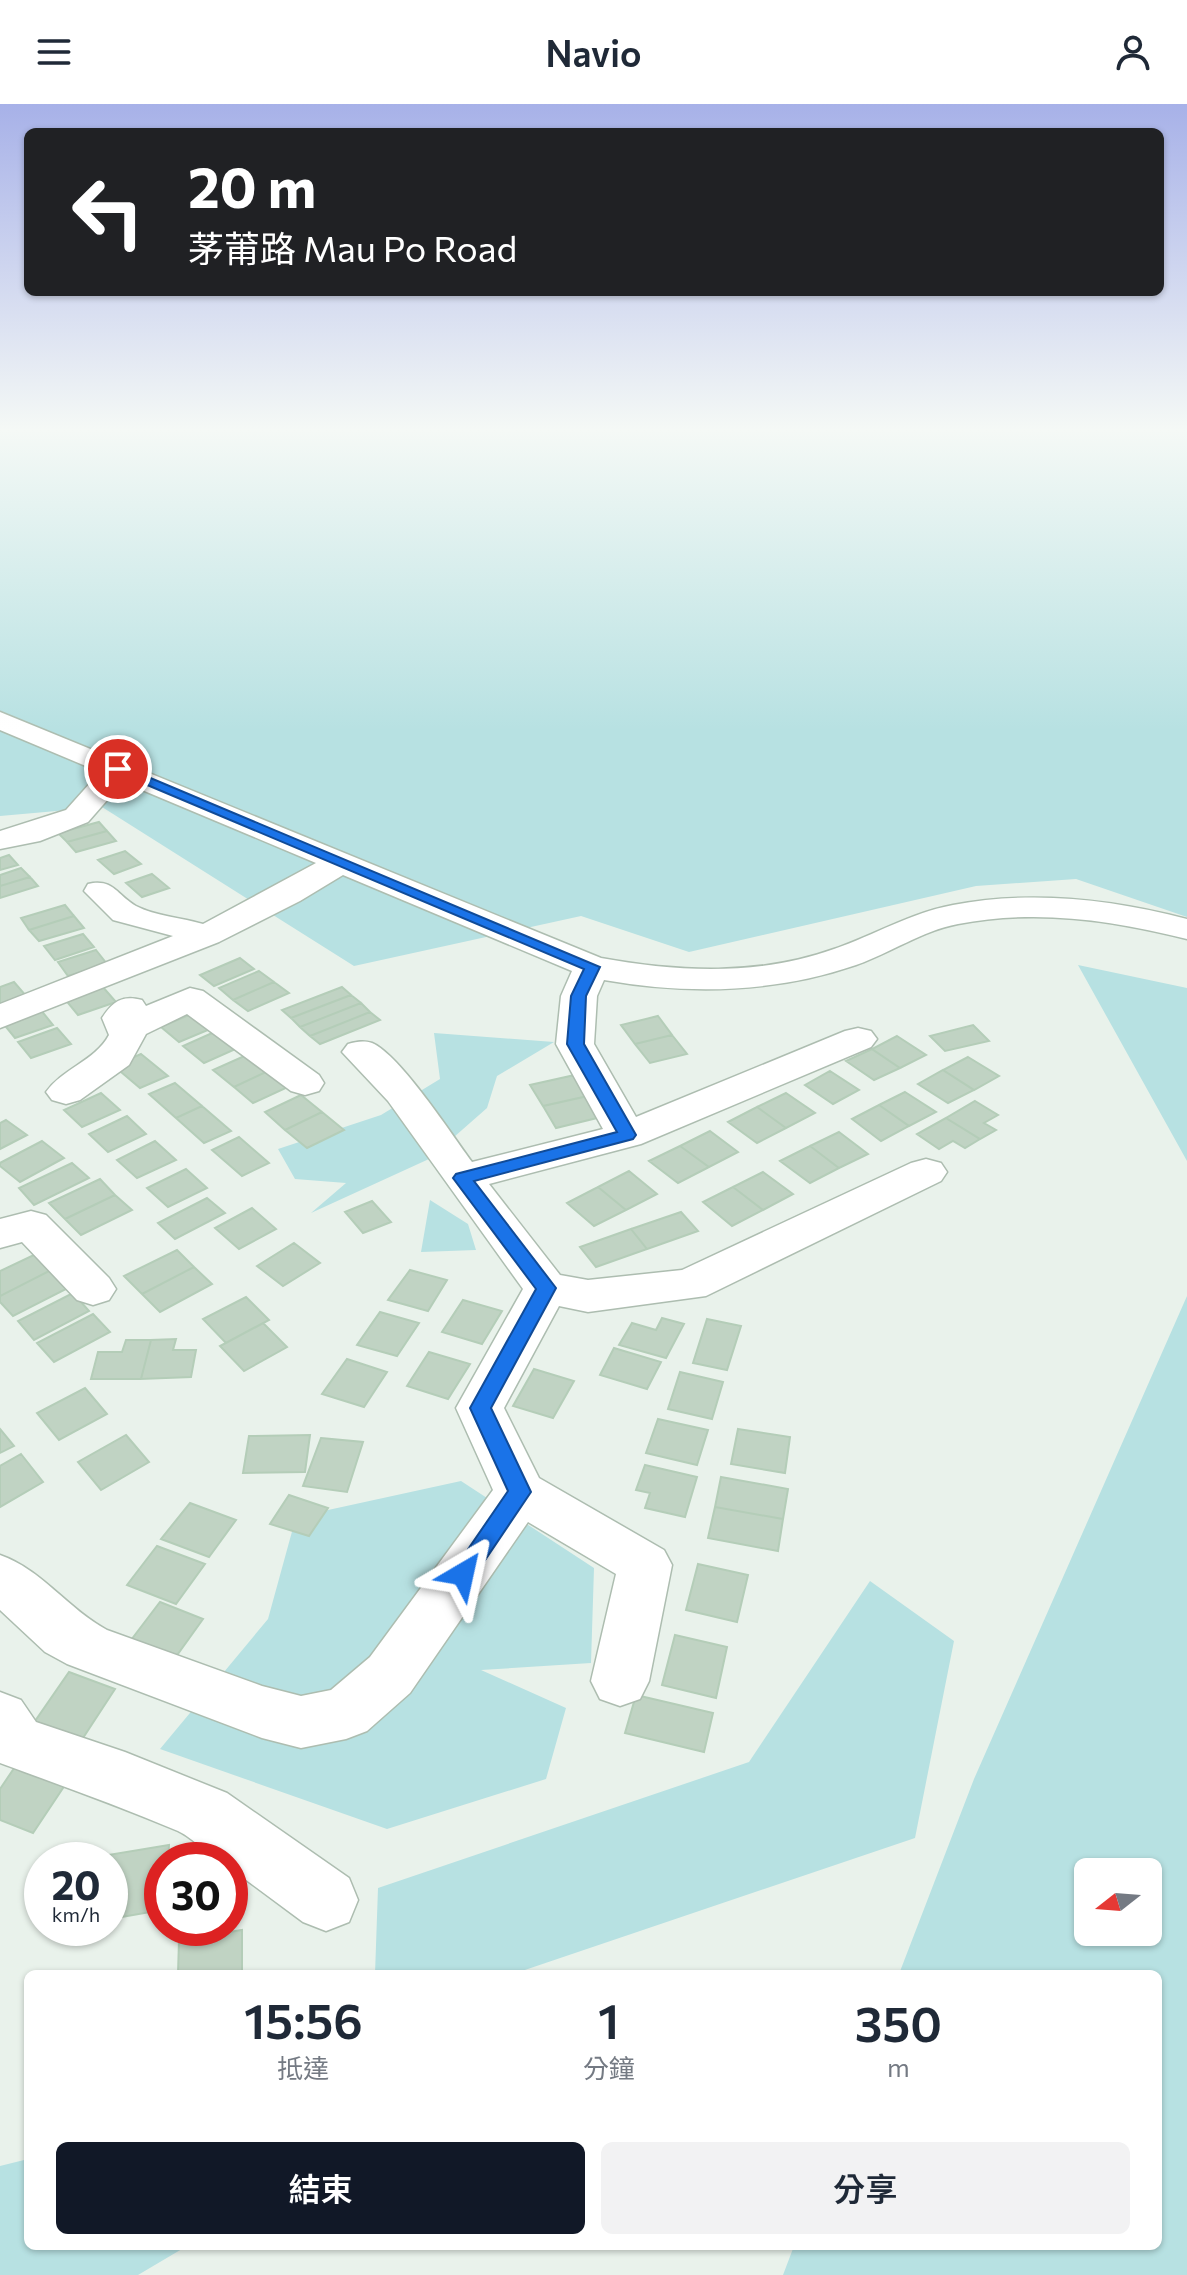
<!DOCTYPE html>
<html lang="zh-TW">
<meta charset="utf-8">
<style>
:root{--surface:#fff;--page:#f2f2f3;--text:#1f2937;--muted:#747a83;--accent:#111827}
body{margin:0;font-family:Commissioner,"Noto Sans TC",sans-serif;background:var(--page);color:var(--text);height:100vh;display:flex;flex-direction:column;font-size:30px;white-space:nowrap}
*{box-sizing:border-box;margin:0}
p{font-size:26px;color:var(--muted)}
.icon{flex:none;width:44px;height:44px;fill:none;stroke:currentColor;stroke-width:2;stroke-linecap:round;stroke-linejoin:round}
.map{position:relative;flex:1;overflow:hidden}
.sheet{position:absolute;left:24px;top:1866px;width:1138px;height:280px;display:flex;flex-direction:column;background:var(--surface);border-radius:12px;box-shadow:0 2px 6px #0004}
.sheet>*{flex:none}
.top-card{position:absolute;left:24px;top:24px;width:1140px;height:168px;border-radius:12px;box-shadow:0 2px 6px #0004;background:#202124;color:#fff;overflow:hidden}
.needle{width:52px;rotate:253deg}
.controls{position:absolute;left:1074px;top:1754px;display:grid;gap:16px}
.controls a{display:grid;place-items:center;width:88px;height:88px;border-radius:12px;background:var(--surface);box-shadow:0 2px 6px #0004;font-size:40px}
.speed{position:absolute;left:24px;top:1738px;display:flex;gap:16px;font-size:40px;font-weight:700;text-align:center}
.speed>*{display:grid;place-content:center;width:104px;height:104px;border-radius:50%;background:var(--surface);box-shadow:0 2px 6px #0004;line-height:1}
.speed small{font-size:20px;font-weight:400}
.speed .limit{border:12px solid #d22;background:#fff;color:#111}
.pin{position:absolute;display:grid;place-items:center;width:68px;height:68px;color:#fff;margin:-34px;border:4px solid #fff;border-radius:50%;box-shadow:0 2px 8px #0007}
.me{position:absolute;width:88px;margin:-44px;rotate:36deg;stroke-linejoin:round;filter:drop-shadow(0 0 6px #0008)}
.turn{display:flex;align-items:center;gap:28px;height:168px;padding:0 32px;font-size:36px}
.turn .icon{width:104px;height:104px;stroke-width:2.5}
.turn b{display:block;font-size:56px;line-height:68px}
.eta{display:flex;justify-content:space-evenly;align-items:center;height:136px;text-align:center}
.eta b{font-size:48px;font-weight:600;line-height:56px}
.action{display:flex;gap:16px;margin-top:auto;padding:16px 32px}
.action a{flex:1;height:92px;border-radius:12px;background:var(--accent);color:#fff;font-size:32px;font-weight:600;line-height:92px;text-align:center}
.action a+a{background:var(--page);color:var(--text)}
header{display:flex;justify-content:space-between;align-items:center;height:104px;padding:0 32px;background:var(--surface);font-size:36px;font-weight:600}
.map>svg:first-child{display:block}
</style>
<header><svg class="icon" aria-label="menu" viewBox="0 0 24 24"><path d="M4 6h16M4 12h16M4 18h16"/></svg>Navio<svg class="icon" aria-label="person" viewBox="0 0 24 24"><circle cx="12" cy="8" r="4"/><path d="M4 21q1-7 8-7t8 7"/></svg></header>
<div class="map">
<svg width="1187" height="2171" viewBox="0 0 1187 2171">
<rect width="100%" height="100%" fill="#e9f2eb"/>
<path fill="#b7e1e2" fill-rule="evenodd" d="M0 323H1187V813L1076 775 976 782 689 848 581 812 354 862 102 703 0 712Z
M1078 861 1187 884V1057Z
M434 929 554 938 497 972 487 1004 429 1055 311 1109 346 1079 295 1075 278 1045 381 1011 440 975Z
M430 1096 468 1120 476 1146 421 1148Z
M1187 1192V2171H783L794 2142H1158V1870H899L974 1675ZM1088 1768H1148V1828H1088Z
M461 1377 594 1464 591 1559 481 1566 566 1604 546 1675 387 1725 160 1645 268 1515 296 1413Z
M870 1477 954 1537 915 1734 513 1870H375L378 1784 749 1658Z
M28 2055V2142H187L138 2171H0V2062Z"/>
<path fill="#c0d3c3" stroke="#b4cdb8" stroke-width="2" d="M99 718 107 727 67 738 58 729Z
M107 727 116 737 76 748 67 738Z
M125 747 141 760 114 770 98 756Z
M9 751 18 761 0 766V754Z
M21 764 30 773 0 782V771Z
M152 770 169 784 142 793 126 779Z
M30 773 38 782 0 794V782Z
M65 801 74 812 29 826 21 814Z
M74 812 84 824 39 837 29 826Z
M83 830 94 843 55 856 44 842Z
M96 846 107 860 68 872 58 858Z
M240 854 254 865 214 882 200 871Z
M259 867 274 878 233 896 219 884Z
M14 878 27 893 0 902V883Z
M274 878 289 889 248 907 233 896Z
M102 882 116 898 78 911 64 894Z
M342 883 351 891 291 914 282 906Z
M351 891 361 899 300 923 291 914Z
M361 899 370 908 310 932 300 923Z
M40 905 53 921 15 934 2 918Z
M196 908 215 923 179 938 161 923Z
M370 908 380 916 320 940 310 932Z
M658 912 672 931 635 940 621 921Z
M973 921 989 937 945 947 930 932Z
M57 924 71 940 31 954 18 938Z
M219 926 240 943 204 959 183 942Z
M672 931 687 950 650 959 635 940Z
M897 932 926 951 900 964 872 945Z
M872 945 900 964 874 976 846 957Z
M141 950 168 972 140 984 114 962Z
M249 950 270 966 234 983 213 966Z
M968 953 999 972 974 986 943 966Z
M270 966 290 982 253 999 234 983Z
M943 966 974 986 948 999 918 980Z
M830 967 859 986 833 1000 805 981Z
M575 971 588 992 543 1002 530 981Z
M175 979 202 1002 176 1014 149 990Z
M905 988 936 1008 909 1022 879 1001Z
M101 989 120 1006 82 1023 64 1006Z
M786 989 815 1009 786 1024 757 1003Z
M301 991 322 1008 285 1026 265 1008Z
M588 992 601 1013 556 1024 543 1002Z
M975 997 998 1011 984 1019 996 1026 980 1035 946 1014Z
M879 1001 909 1022 881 1037 852 1015Z
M202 1002 231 1027 204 1039 176 1014Z
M757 1003 786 1024 757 1039 728 1018Z
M322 1008 344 1026 307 1044 285 1026Z
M127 1012 146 1030 108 1048 89 1030Z
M946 1014 980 1035 965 1044 953 1037 939 1045 917 1030Z
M6 1016 27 1031 0 1045V1019Z
M710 1027 738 1048 709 1063 680 1042Z
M839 1028 868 1050 839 1064 810 1042Z
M239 1033 269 1059 242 1072 212 1046Z
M42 1037 64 1054 20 1078 0 1062V1059Z
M155 1037 176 1056 137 1074 117 1056Z
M680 1042 709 1063 678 1079 649 1057Z
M810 1042 839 1064 810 1079 780 1057Z
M72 1059 89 1074 34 1101 19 1084Z
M186 1065 207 1084 168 1103 147 1084Z
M629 1067 657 1090 626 1106 598 1083Z
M763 1068 793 1090 763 1106 733 1083Z
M100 1075 115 1091 65 1115 49 1099Z
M598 1083 626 1106 594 1122 567 1099Z
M733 1083 763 1106 732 1122 703 1098Z
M115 1091 132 1106 81 1131 65 1115Z
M207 1094 225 1109 175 1135 158 1119Z
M372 1097 391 1118 363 1129 345 1108Z
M252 1104 276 1125 239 1145 215 1124Z
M681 1108 698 1127 647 1145 631 1125Z
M631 1125 647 1145 596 1163 580 1143Z
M294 1139 320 1159 283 1182 257 1162Z
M177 1146 194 1163 142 1190 124 1172Z
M36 1150 51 1166 0 1192V1167Z
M194 1163 212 1180 160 1208 142 1190Z
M51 1166 68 1184 13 1212 0 1198V1192Z
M410 1166 447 1176 428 1207 388 1196Z
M73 1189 89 1207 34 1236 18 1217Z
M246 1193 269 1216 226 1239 203 1215Z
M463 1196 502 1207 482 1240 442 1228Z
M380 1208 419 1219 397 1252 357 1241Z
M93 1210 110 1228 54 1258 37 1239Z
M662 1214 684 1220 666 1254 619 1241 632 1219 656 1226Z
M707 1215 741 1222 727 1266 693 1259Z
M263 1219 287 1243 244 1267 220 1242Z
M176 1235 173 1246H196L191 1273 141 1275 151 1236Z
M126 1236H151L141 1275H91L98 1248H122Z
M614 1244 661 1258 647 1285 600 1271Z
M429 1248 470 1260 448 1295 407 1282Z
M347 1255 387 1268 364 1303 322 1290Z
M534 1265 574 1277 553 1314 513 1302Z
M680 1268 723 1278 712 1315 668 1305Z
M85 1284 107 1310 59 1336 37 1309Z
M658 1315 708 1326 697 1361 646 1349Z
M0 1325 14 1342 0 1349Z
M738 1325 790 1333 785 1369 731 1360Z
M126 1331 149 1358 101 1386 78 1358Z
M310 1331 305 1368 243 1369 249 1332Z
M321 1334 363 1338 347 1388 303 1382Z
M21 1350 43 1378 0 1403V1362Z
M645 1361 697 1373 685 1413 645 1404 650 1389 636 1386Z
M721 1373 788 1385 783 1415 715 1403Z
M289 1391 328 1404 309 1432 270 1420Z
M190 1399 236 1416 209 1453 161 1435Z
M715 1403 783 1415 778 1447 708 1434Z
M157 1442 205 1460 176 1500 127 1481Z
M698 1460 748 1471 737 1518 686 1506Z
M160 1498 203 1515 170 1561 125 1544Z
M675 1531 727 1543 716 1594 662 1581Z
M69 1568 115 1585 81 1637 33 1620Z
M636 1591 713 1609 704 1648 625 1629Z
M21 1654 71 1672 33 1729 0 1716V1685Z
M169 1741 168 1756H162V1806L110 1815 108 1751Z
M242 1826V1870H178L179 1836Z"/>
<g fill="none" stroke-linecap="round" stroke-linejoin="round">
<g stroke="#adbdb0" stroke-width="3">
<path id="minor" d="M0 608 601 854C678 868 759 872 834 845 875 831 910 809 953 801 1032 786 1110 795 1187 815V835C1111 816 1036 805 958 820 921 827 891 849 856 861 774 889 690 891 604 876L597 892 594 940 636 1013 845 927 858 924 871 927 877 935 871 943 641 1040 489 1080 560 1171 588 1176 682 1166 911 1059 926 1055 941 1059 947 1068 941 1077 706 1192 588 1208 559 1202 504 1304 539 1374 664 1446 672 1461 649 1577 640 1595 620 1602 600 1595 591 1577 616 1470 528 1418 410 1589 367 1627 346 1635 301 1644 262 1634 67 1560 45 1548 0 1506V1451C41 1465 68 1505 107 1526L262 1582 301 1592 331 1586 370 1553 493 1386 456 1304 523 1185 388 997 342 948 348 940C356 938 363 936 372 939 400 951 452 1031 472 1058L603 1025 556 940 561 892 572 867 343 771 300 797 219 838 0 924V900L173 832 113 816 84 787 88 780C113 774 117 791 136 802 155 812 183 814 203 820L316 759 123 678 88 718 40 737 0 745V727L66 706 100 668 0 626Z
M190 884 203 887 319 971 324 979 319 987 305 991 291 987 187 910 146 930 129 961 80 996 66 1000 52 996 46 988C63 964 95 957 109 931L102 914C113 897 122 891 142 896L146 902Z
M31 1107 46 1111 109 1174 116 1185 109 1196 93 1201 77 1196 22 1138 0 1144V1115Z
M0 1588 21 1596 36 1618 125 1648 227 1689 349 1774 358 1796 349 1818 326 1827 303 1818 230 1764V1756C209 1756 196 1735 178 1727 119 1702 60 1681 0 1659Z"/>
</g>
<use href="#minor" fill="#fff" fill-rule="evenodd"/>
</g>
<linearGradient id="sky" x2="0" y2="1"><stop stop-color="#a7b1e8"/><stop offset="0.52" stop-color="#f5f9f6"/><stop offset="1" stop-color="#f5f9f6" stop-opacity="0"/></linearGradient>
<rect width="1187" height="627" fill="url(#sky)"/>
<path fill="#1a73e8" stroke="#114b97" stroke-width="2" d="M114 662H122L600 863 586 892 584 940 636 1031 633 1035 474 1077 556 1184 491 1304 531 1388 471 1477 463 1480 455 1477 451 1470 508 1387 470 1304 536 1185 453 1074 456 1070 617 1028 567 940 571 892 584 865 114 667Z"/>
</svg>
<div class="controls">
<a><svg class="needle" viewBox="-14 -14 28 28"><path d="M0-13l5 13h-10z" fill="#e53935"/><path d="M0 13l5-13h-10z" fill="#747a83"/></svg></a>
</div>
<div class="speed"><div>20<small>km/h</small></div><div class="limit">30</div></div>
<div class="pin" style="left:118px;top:665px;background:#d93025"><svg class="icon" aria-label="arrive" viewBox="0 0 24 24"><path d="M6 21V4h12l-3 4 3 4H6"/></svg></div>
<svg class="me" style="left:463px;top:1470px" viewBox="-20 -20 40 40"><path d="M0-17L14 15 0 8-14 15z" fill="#1a73e8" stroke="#fff" stroke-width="4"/></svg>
<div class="top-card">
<div class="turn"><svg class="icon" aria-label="left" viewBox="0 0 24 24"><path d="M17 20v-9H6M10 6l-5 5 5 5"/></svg><div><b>20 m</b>茅莆路 Mau Po Road</div></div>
</div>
<section class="sheet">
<div class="eta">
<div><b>15:56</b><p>抵達</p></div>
<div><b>1</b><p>分鐘</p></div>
<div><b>350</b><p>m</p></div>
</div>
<div class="action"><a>結束</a><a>分享</a></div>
</section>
</div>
